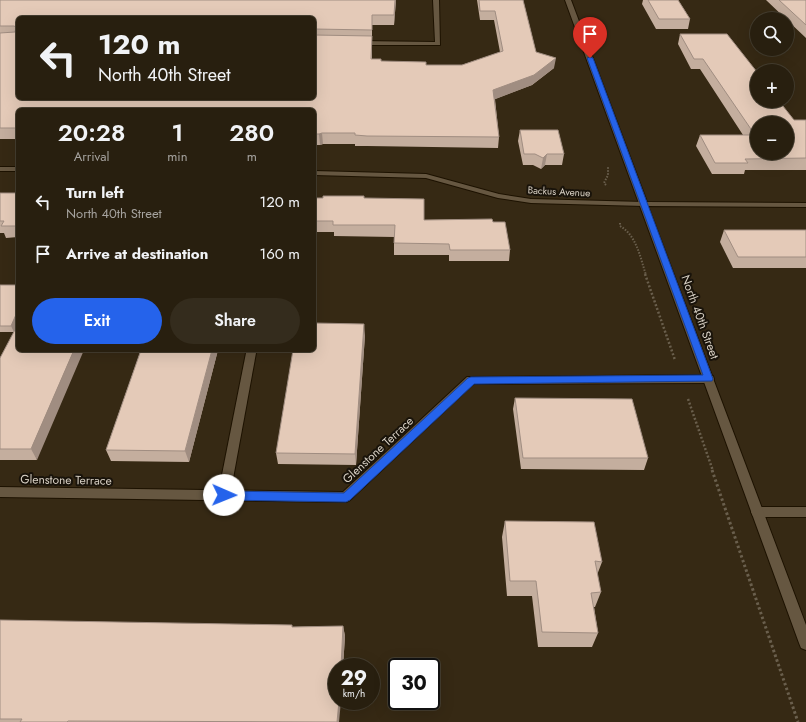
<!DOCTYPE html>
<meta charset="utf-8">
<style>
:root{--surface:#281f0f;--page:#342c1d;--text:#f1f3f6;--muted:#a5a29e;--line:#443d2f;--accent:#2563eb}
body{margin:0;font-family:Jost,sans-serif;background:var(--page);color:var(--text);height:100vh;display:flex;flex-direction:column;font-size:15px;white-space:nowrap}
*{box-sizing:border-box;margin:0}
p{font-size:13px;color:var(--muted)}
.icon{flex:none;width:22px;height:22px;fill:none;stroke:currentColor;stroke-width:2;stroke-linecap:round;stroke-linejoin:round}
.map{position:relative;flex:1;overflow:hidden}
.details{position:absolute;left:16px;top:108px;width:300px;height:244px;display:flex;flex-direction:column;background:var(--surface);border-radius:6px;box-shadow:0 4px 16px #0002,0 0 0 1px var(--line)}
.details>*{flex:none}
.top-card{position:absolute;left:16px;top:16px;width:300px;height:84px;border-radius:6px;box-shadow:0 4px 16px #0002,0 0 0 1px var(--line);background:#281f0f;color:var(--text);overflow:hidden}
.buttons{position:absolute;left:750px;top:12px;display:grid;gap:8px}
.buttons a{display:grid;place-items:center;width:44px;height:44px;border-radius:50%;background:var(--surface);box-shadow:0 4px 16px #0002,0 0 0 1px var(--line);font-size:20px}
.speed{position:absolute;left:328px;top:658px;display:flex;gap:8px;font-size:20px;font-weight:700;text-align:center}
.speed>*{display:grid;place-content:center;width:52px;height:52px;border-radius:50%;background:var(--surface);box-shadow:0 4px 16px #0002,0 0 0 1px var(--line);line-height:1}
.speed small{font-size:10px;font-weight:400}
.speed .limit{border:2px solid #111;border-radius:6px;background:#fff;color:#111}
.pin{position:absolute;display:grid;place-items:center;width:34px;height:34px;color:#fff;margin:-41px -17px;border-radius:50% 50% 50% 0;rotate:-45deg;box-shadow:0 0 4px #0007}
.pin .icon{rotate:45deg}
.me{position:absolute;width:44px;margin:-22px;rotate:91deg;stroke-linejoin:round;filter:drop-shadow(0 0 3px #0008)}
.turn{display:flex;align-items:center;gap:14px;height:84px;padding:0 16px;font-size:18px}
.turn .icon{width:52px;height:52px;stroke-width:2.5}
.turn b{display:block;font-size:28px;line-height:34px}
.eta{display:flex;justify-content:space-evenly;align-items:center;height:68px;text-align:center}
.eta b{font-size:24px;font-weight:600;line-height:28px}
.action{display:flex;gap:8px;margin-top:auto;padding:8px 16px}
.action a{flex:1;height:46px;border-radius:24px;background:var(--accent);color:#fff;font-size:16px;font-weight:600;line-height:46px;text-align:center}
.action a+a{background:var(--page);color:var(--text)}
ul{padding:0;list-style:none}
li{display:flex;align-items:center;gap:12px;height:52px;padding:0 16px}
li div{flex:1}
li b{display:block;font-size:15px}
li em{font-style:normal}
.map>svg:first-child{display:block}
</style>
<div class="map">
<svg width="806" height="722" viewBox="0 0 806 722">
<rect width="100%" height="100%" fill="#362914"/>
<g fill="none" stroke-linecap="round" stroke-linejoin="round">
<g stroke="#1d1200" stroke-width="2">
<path id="service" d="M253 350 256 353 230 495 228 498 224 500 220 498 218 495 246 353 248 351Z"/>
</g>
<g stroke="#1d1200" stroke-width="2">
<path id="minor" d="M433 0H439L440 45H358L355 43 358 41 435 42Z
M0 167H18V171H0Z
M314 171 426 174 499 194 531 199 644 202 648 204 644 206 531 203 498 198 426 178 314 175Z
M709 375 713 376 714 379 713 382 709 383 473 384 350 500 346 502 0 497V487L343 492 467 377Z
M757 507H806V517H757L753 516 751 512 753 508Z"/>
</g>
<g stroke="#1d1200" stroke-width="2">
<path id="tertiary" d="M565 0H571L647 202 806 203V207L648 206 806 625V650L801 648 799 643Z"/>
</g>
<path stroke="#6a5f4d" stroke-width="2" stroke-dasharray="1.5 1.5" stroke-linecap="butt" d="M606 185 604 183 608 175V167
M620 223V226C637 236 640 257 646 275"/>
<path stroke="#6a5f4d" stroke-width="2.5" stroke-dasharray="2 2" stroke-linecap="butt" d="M645 274 675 360
M688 399 713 471"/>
<path stroke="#6a5f4d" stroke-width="3" stroke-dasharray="2.5 2.5" stroke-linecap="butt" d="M712 470 798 722"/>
<use href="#service" fill="#665741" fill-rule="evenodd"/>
<use href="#minor" fill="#665741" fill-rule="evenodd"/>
<use href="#tertiary" fill="#665741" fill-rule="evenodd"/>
</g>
<path fill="#c4ae9e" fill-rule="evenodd" d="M0 0H396L394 25H372V59L381 61 426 65H462L500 52 494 20H480L477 0H523L536 52 554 68 532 85 495 99 499 137 498 148 367 146H355V144H323L320 145H314V110H18V139H0ZM314 18V98H18Z
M643 0H678L690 19 688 29H656L642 4Z
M766 0H806V38L787 20V19H786Z
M680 34 794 120H806V170H745L744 174H712L696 146 700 135H743L700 69H691L678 44Z
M520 130 564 154 562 165H545L541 169 533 165H523L518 141Z
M0 193H18V237L6 238 4 233H0Z
M314 198H364L424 220 493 222 510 250 509 261H449V255H394V237L334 236V232H314Z
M724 230H806V268H733L720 242Z
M0 285H18V323L14 332H0Z
M365 335 356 465 278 464 276 453 295 350Z
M141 350H218L189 462 111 461 106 450Z
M0 358 37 460H0Z
M515 398 648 458 644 470 521 469 513 409Z
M505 521 602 562 597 575 601 592 595 607H594L598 633 592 647H538L532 596H507L502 537Z
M0 620 292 627 343 626 345 636 343 667H337L339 722H0Z"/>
<path fill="#a08d81" d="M395 0H396L394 25V15Z
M556 58 554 68 532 85 493 100V90Z
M322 133 323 144 320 145 319 134Z
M547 154 545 165 541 169 543 158Z
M18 310V323L14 332 11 326Z
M364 324 365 335 356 465 355 454Z
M74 350H84L37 460 31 449Z
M212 350H218L189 462 185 451Z
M343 626 345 636 343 667H341Z
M339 701H341L339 722H337Z"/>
<path fill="#e4cab8" stroke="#a08d81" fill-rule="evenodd" d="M0 0H395L394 15H372V30L314 29V18H18V98H314V35L372 36 371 59H381V61L426 62V65H462L503 51 495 11H480L479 0H523L536 52 556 58 534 75 493 90 499 137 367 136 355 135V133H322L319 134H314V110H18V128H0V33L15 32 16 27 14 26H0Z
M648 0H678L690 19H659Z
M779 0H806V25Z
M680 34H727L757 72V101H779L794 120H806V158L745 159 748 163H715L700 135H755L703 59H694ZM757 123H787V153H757Z
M520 130H558L564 154H547L543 158 535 154H524Z
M0 193H18V226H1L4 221H0Z
M323 196H364V198L424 199V220L492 219 493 222H505L510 250H450L449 244 394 243 395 225H333V221H314V198H323Z
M724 230H806V257H738Z
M0 285H18V310L11 326H0Z
M314 323 364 324 355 454 276 453 293 350H314Z
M18 324V350H74L31 449H0V358Z
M141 350H212L185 451 106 450Z
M515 398 632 399 648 458H523Z
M505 521 594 522 602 562 595 561 601 592 591 593 598 633 542 632 536 581H510Z
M0 620 292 625V627L343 626 341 667H337V701H339L337 722 68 721 67 722H20L22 719H0Z"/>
<path fill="#2563eb" stroke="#184099" d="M590 57 593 58 713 379 712 381 474 384 350 500 346 502 224 500 221 498 219 495 221 492 224 491 344 493 468 378 471 377 703 375 587 58Z"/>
<g text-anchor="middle" stroke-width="4" stroke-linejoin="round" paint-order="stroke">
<g font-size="10" fill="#d8d0c4" stroke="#19130a">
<text transform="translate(559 191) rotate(3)" y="4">Backus Avenue</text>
</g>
<g font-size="12" fill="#d8d0c4" stroke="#19130a">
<text transform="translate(700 317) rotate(70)" y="4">North 40th Street</text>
<text transform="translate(378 450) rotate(-43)" y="4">Glenstone Terrace</text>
<text transform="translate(66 480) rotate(1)" y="4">Glenstone Terrace</text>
</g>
</g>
</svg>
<div class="buttons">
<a><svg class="icon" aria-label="search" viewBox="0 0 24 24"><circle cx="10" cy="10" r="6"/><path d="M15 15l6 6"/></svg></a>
<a>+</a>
<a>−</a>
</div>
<div class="speed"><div>29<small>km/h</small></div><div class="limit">30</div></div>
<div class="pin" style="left:590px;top:58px;background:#d93025"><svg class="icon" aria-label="arrive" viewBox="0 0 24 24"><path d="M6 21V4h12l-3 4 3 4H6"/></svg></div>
<svg class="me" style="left:224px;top:495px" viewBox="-20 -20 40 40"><circle r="19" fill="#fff"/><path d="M0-13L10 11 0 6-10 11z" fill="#2563eb"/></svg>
<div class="top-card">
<div class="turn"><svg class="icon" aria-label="left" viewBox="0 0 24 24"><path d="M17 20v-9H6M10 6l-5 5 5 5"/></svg><div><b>120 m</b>North 40th Street</div></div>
</div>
<section class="details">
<div class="eta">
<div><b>20:28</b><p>Arrival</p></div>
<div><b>1</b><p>min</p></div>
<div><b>280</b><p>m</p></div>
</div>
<ul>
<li><svg class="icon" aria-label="left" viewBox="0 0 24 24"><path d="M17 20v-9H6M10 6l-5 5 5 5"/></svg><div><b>Turn left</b><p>North 40th Street</p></div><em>120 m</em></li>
<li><svg class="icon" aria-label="arrive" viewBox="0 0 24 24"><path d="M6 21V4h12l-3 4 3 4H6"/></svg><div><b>Arrive at destination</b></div><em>160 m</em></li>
</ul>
<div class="action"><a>Exit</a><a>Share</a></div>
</section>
</div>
